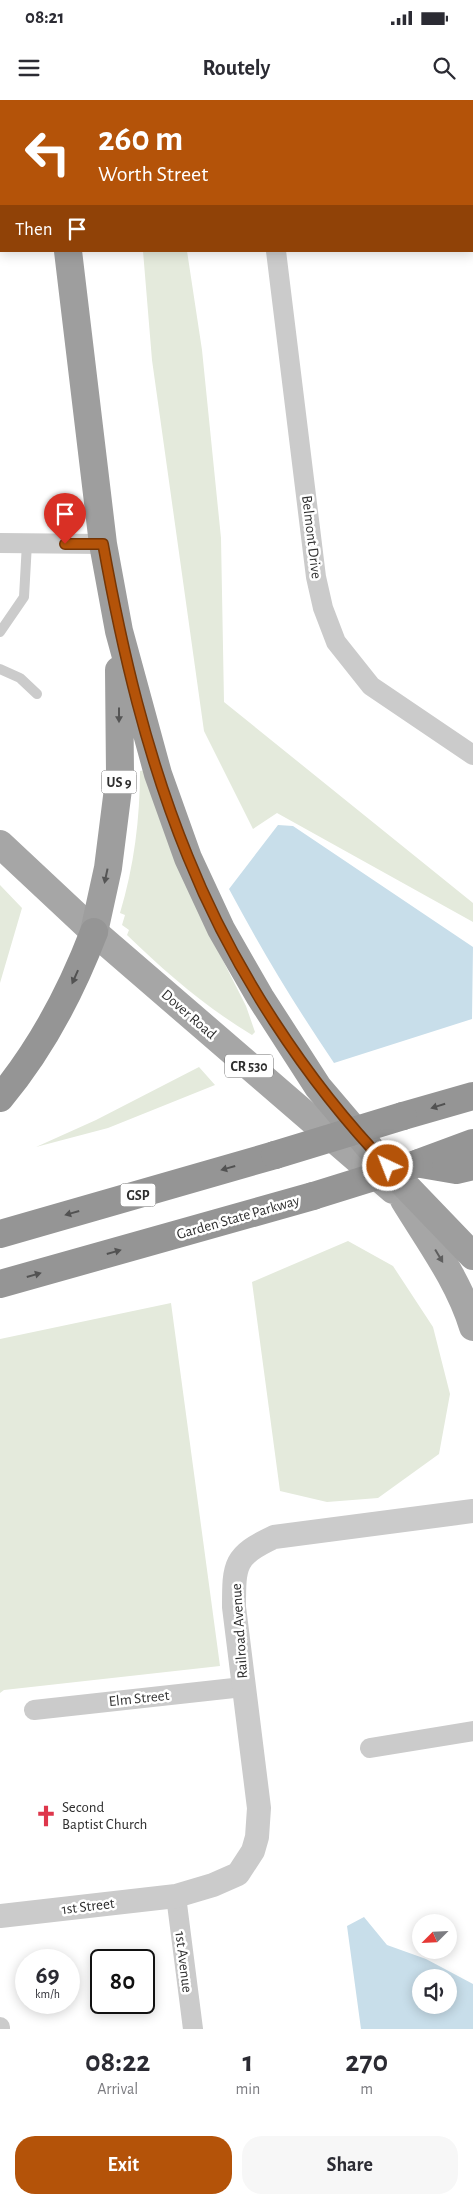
<!DOCTYPE html>
<style>
:root{--surface:#fff;--page:#f7f7f7;--text:#2b2b33;--muted:#7c7c81;--accent:#b45309}
body{margin:0;font-family:"Alegreya Sans",sans-serif;background:var(--page);color:var(--text);height:100vh;display:flex;flex-direction:column;font-size:19px;white-space:nowrap}
*{box-sizing:border-box;margin:0}
p{font-size:16px;color:var(--muted)}
.icon{flex:none;width:28px;height:28px;fill:none;stroke:currentColor;stroke-width:2;stroke-linecap:round;stroke-linejoin:round}
.map{position:relative;height:1929px;overflow:hidden}
.side{display:flex;flex-direction:column;background:var(--surface);flex:1}
.side>*{flex:none}
.hud{position:absolute;left:0px;top:0px;width:474px;height:152px;box-shadow:0 2px 12px #0003;background:#b45309;color:#fff;overflow:hidden}
.needle{width:32px;rotate:246deg}
.buttons{position:absolute;left:412px;top:1814px;display:grid;gap:10px}
.buttons a{display:grid;place-items:center;width:45px;height:45px;border-radius:50%;background:var(--surface);box-shadow:0 2px 12px #0003;font-size:25px}
.speed{position:absolute;left:15px;top:1849px;display:flex;gap:10px;font-size:25px;font-weight:700;text-align:center}
.speed>*{display:grid;place-content:center;width:65px;height:65px;border-radius:50%;background:var(--surface);box-shadow:0 2px 12px #0003;line-height:1}
.speed small{font-size:12px;font-weight:400}
.speed .limit{border:2px solid #111;border-radius:8px;background:#fff;color:#111}
.pin{position:absolute;display:grid;place-items:center;width:42px;height:42px;color:#fff;margin:-51px -21px;border-radius:50% 50% 50% 0;rotate:-45deg;box-shadow:0 0 5px #0007}
.pin .icon{rotate:45deg}
.me{position:absolute;width:55px;margin:-28px;rotate:317deg;stroke-linejoin:round;filter:drop-shadow(0 0 4px #0008)}
.turn{display:flex;align-items:center;gap:18px;height:105px;padding:0 15px;font-size:22px}
.turn .icon{width:65px;height:65px;stroke-width:2.5}
.turn b{display:block;font-size:35px;line-height:42px}
.then{display:flex;align-items:center;height:48px;padding:0 15px;background:#0003;gap:10px;font-size:19px}
.eta{display:flex;justify-content:space-evenly;align-items:center;height:85px;text-align:center}
.eta b{font-size:30px;font-weight:600;line-height:35px}
.cta{display:flex;gap:10px;margin-top:auto;padding:10px 15px}
.cta a{flex:1;height:58px;border-radius:20px;background:var(--accent);color:#fff;font-size:20px;font-weight:600;line-height:58px;text-align:center}
.cta a+a{background:var(--page);color:var(--text)}
.status{display:flex;justify-content:space-between;align-items:center;height:35px;padding:0 25px;background:var(--surface);direction:ltr}
.status svg{height:14px;fill:currentColor}
header{display:flex;justify-content:space-between;align-items:center;height:65px;padding:0 15px;background:var(--surface);font-size:22px;font-weight:600}
.map>svg:first-child{display:block}
</style>
<div class="status"><b>08:21</b><svg viewBox="0 0 49 12"><path d="M0 12V9h3v3zM5 12V6h3v6zM10 12V3h3v9zM15 12V0h3v12zM26 1h20v11H26zM47 4h2v5h-2z"/></svg></div>
<header><svg class="icon" aria-label="menu" viewBox="0 0 24 24"><path d="M4 6h16M4 12h16M4 18h16"/></svg>Routely<svg class="icon" aria-label="search" viewBox="0 0 24 24"><circle cx="10" cy="10" r="6"/><path d="M15 15l6 6"/></svg></header>
<div class="map">
<svg width="473" height="1929" viewBox="0 0 473 1929">
<rect width="100%" height="100%" fill="#fff"/>
<path fill="#e4eadc" d="M143 151H187L202 250 221 438 224 602 473 803V822L277 713 253 729 204 631 152 260Z
M146 670 203 821 246 906 255 932 252 935C207 908 165 872 127 835L129 830 122 825 125 815 120 813C134 767 140 718 140 671Z
M0 785 22 808 0 883Z
M199 967 215 985 108 1028 36 1047 96 1020Z
M348 1141 393 1166 433 1227 450 1294 439 1354 378 1398 327 1402 280 1391 252 1182Z
M171 1203 220 1566 4 1590 0 1593V1239Z"/>
<path fill="#c8deea" fill-rule="evenodd" d="M278 725 293 726 473 847 472 919 334 963C296 907 261 849 229 789Z
M364 1817 387 1845 426 1859 473 1884V1929H361L347 1826ZM421 1878H449V1905H421Z"/>
<g fill="none" stroke-linecap="round" stroke-linejoin="round">
<path stroke="#cbcbcb" stroke-width="10" d="M0 532 24 497 27 443
M0 569 20 578 37 594"/>
<path stroke="#cbcbcb" stroke-width="20" d="M258 0V1
M472 4H473
M472 67 473 68
M276 151 316 477 323 508 336 542 371 586 473 655
M0 443 103 444
M34 1610 243 1587
M370 1648 473 1631
M176 1796 193 1929
M0 1927V1929"/>
<path stroke="#cbcbcb" stroke-width="24" d="M0 137H1
M0 1816 176 1796 213 1785 238 1774 253 1751 257 1737 259 1708 234 1507C234 1464 234 1456 274 1437L473 1411"/>
<path stroke="#a6a6a6" stroke-width="28" d="M0 744 94 832 393 1090
M404 1100C429 1141 459 1181 473 1227"/>
<path stroke="#9e9e9e" stroke-width="28" d="M57 0V1
M68 151 103 444 119 531 158 674 188 758 221 829 260 897 318 987 375 1054 473 1156
M94 832 108 768 120 673 119 570"/>
<path stroke="#959595" stroke-width="28" d="M0 998C41 949 71 892 94 832
M403 1016 473 996
M419 1063 473 1043
M421 1064 456 1070 473 1066
M0 1134 275 1055
M0 1184 313 1096"/>
<path stroke="#959595" stroke-width="28" d="M275 1055 403 1016
M313 1096 419 1063"/>
</g>
<defs><path id="oneway-solid" d="M-6-.8H1V-3.2L6.5 0L1 3.2V.8H-6Z" transform="scale(1.25)"/></defs>
<g fill="#555">
<use href="#oneway-solid" transform="translate(119 615) rotate(90)"/>
<use href="#oneway-solid" transform="translate(106 776) rotate(102)"/>
</g>
<g fill="#525252">
<use href="#oneway-solid" transform="translate(75 877) rotate(114)"/>
<use href="#oneway-solid" transform="translate(438 1006) rotate(163)"/>
<use href="#oneway-solid" transform="translate(228 1068) rotate(164)"/>
<use href="#oneway-solid" transform="translate(72 1113) rotate(164)"/>
<use href="#oneway-solid" transform="translate(114 1152) rotate(-16)"/>
<use href="#oneway-solid" transform="translate(34 1175) rotate(-16)"/>
</g>
<use fill="#5e5e5e" href="#oneway-solid" transform="translate(439 1156) rotate(59)"/>
<g fill="none" stroke-linecap="round" stroke-linejoin="round">
<g stroke="#753606" stroke-width="12">
<path id="route" d="M65 444H103C122 550 147 657 188 757 232 867 306 981 388 1066"/>
</g>
<use href="#route" stroke="#b45309" stroke-width="9"/>
</g>
<defs>
<g id="church-bare" transform="scale(1.725)"><path d="M-1.2-6h2.4v3.5h3.3v2.4h-3.3V6h-2.4V-.1h-3.3v-2.4h3.3Z" fill="#de364b" stroke="#fff" stroke-width="2.5" paint-order="stroke"/></g>
</defs>
<g fill-rule="evenodd">
<use href="#church-bare" x="46" y="1716"/>
</g>
<g text-anchor="middle" stroke-width="5" stroke-linejoin="round" paint-order="stroke">
<g fill="#fff" stroke="#6d6d6d" stroke-width="1">
<rect x="101.5" y="670.5" width="35" height="23" rx="4"/>
<rect x="225" y="954.5" width="48" height="23" rx="4"/>
<rect x="120.5" y="1083.5" width="35" height="23" rx="4"/>
</g>
<g font-size="14" font-weight="bold" fill="#2e2e2e">
<text x="119" y="687">US 9</text>
<text x="249" y="971">CR 530</text>
<text x="138" y="1100">GSP</text>
</g>
<g font-size="15" fill="#2e2e2e" stroke="#fff">
<text transform="translate(312 437) rotate(83)" y="5">Belmont Drive</text>
<text transform="translate(189 914) rotate(41)" y="5">Dover Road</text>
<text transform="translate(238 1117) rotate(-16)" y="5">Garden State Parkway</text>
<text transform="translate(239 1531) rotate(-94)" y="5">Railroad Avenue</text>
<text transform="translate(139 1598) rotate(-6)" y="5">Elm Street</text>
<text transform="translate(88 1806) rotate(-7)" y="5">1st Street</text>
<text transform="translate(184 1862) rotate(83)" y="5">1st Avenue</text>
</g>
<g font-size="15" fill="#2e2e2e" stroke="#fff" text-anchor="start">
<text x="62" y="1712">Second<tspan x="62" dy="17">Baptist Church</tspan></text>
</g>
</g>
</svg>
<div class="buttons">
<a><svg class="needle" viewBox="-14 -14 28 28"><path d="M0-13l5 13h-10z" fill="#e53935"/><path d="M0 13l5-13h-10z" fill="#7c7c81"/></svg></a>
<a><svg class="icon" aria-label="sound" viewBox="0 0 24 24"><path d="M4 9h4l5-4v14l-5-4H4zM17 9q2 3 0 6"/></svg></a>
</div>
<div class="speed"><div>69<small>km/h</small></div><div class="limit">80</div></div>
<div class="pin" style="left:65px;top:444px;background:#d93025"><svg class="icon" aria-label="arrive" viewBox="0 0 24 24"><path d="M6 21V4h12l-3 4 3 4H6"/></svg></div>
<svg class="me" style="left:388px;top:1066px" viewBox="-20 -20 40 40"><circle r="17" fill="#b45309" stroke="#fff" stroke-width="3"/><path d="M0-11L8 9 0 5-8 9z" fill="#fff"/></svg>
<div class="hud">
<div class="turn"><svg class="icon" aria-label="left" viewBox="0 0 24 24"><path d="M17 20v-9H6M10 6l-5 5 5 5"/></svg><div><b>260 m</b>Worth Street</div></div>
<div class="then">Then<svg class="icon" aria-label="arrive" viewBox="0 0 24 24"><path d="M6 21V4h12l-3 4 3 4H6"/></svg></div>
</div>
</div>
<section class="side">
<div class="eta">
<div><b>08:22</b><p>Arrival</p></div>
<div><b>1</b><p>min</p></div>
<div><b>270</b><p>m</p></div>
</div>
<div class="cta"><a>Exit</a><a>Share</a></div>
</section>
